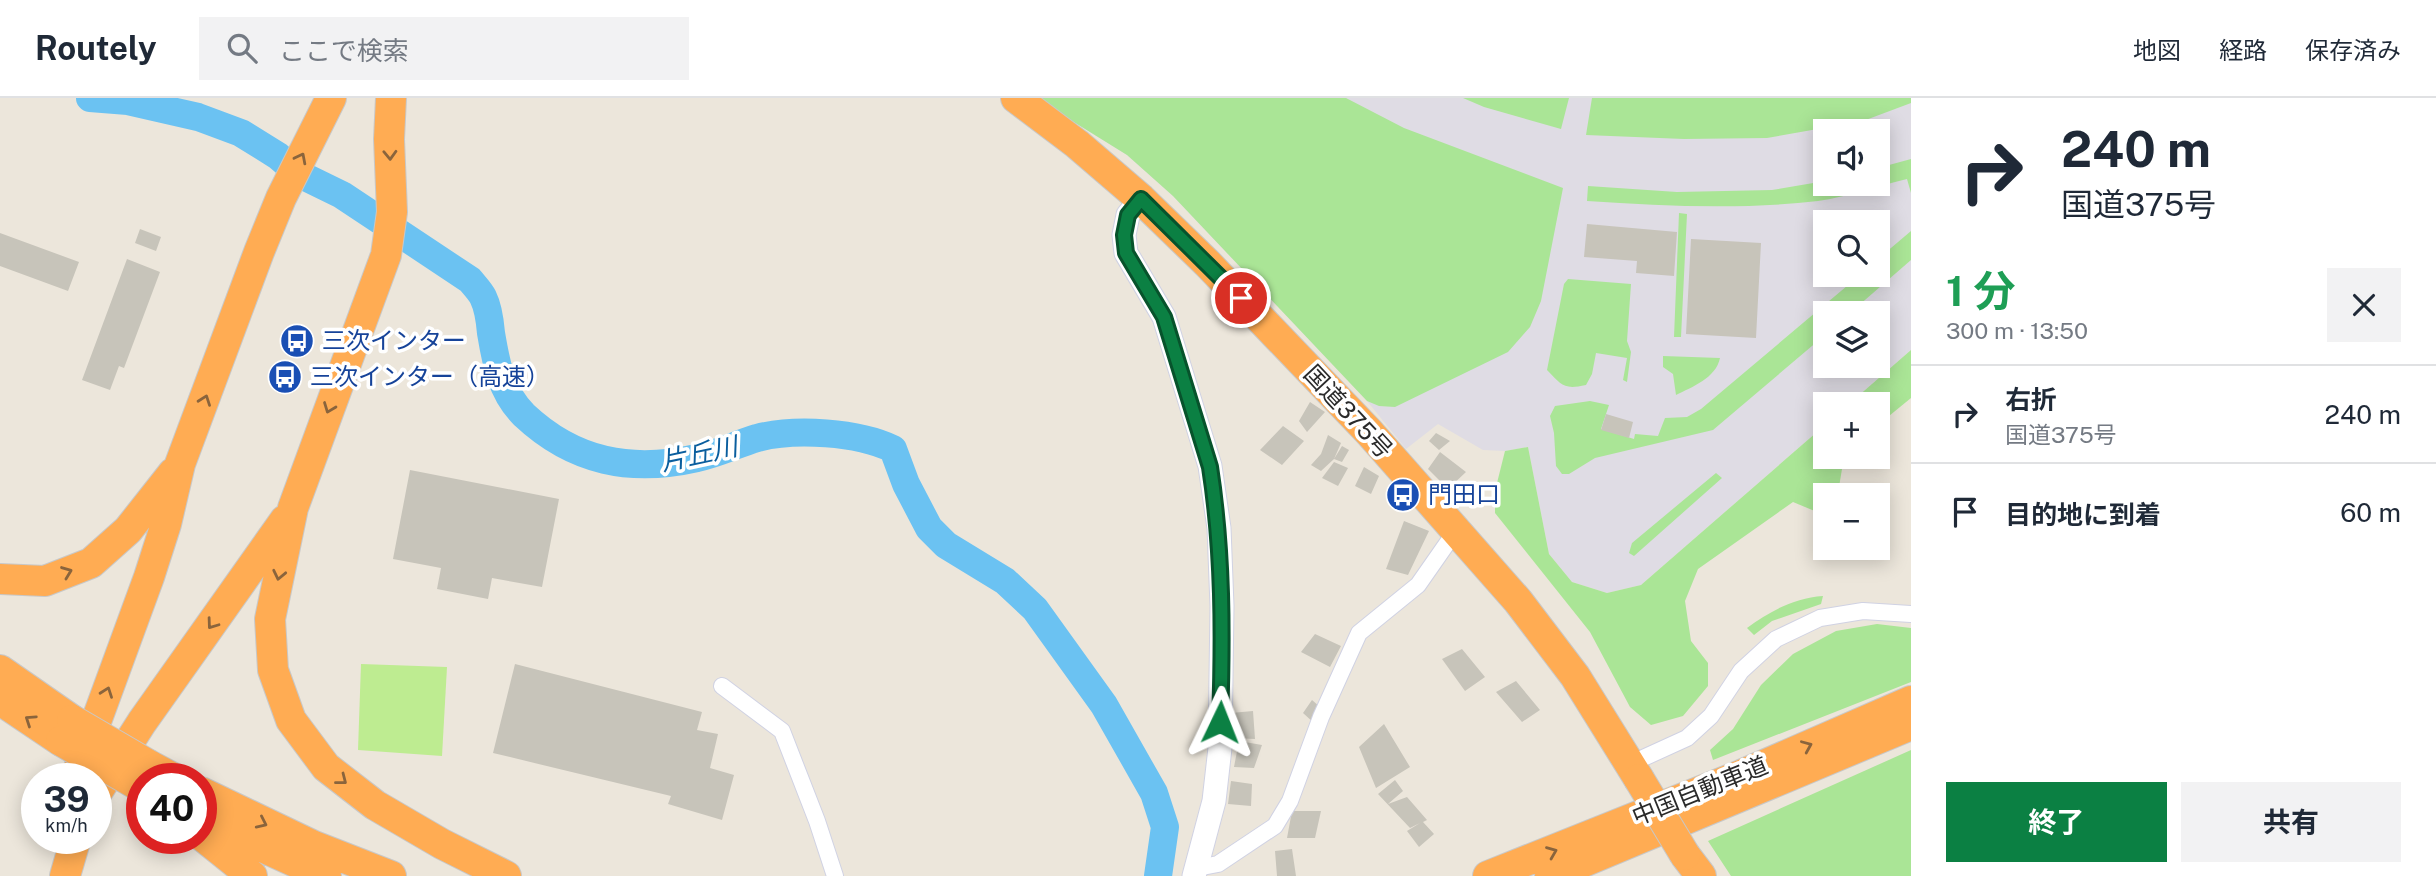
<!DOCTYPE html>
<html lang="ja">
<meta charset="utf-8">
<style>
:root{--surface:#fff;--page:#f2f2f3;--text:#1f2937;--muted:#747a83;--line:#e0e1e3;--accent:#0b8043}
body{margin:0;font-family:"Public Sans","Noto Sans JP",sans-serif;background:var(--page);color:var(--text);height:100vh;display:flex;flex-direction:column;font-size:26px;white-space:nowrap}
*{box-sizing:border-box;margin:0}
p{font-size:23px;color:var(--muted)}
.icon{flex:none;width:38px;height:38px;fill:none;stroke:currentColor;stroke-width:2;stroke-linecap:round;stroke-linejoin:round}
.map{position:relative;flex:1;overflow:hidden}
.panel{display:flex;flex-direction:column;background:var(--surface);width:525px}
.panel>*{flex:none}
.guide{background:#fff;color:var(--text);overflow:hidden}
.tools{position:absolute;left:1813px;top:21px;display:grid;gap:14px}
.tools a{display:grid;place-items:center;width:77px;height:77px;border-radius:0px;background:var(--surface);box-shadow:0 4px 18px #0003;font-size:35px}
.speed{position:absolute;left:21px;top:665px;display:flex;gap:14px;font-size:35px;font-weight:700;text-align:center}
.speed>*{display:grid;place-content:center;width:91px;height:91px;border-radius:50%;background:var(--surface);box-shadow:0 4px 18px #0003;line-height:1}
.speed small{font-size:18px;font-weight:400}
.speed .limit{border:10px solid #d22;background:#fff;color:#111}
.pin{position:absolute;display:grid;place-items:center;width:60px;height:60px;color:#fff;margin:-30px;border:4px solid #fff;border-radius:50%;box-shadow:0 2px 7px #0007}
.me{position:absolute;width:77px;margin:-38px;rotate:2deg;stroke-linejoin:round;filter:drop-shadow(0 0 5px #0008)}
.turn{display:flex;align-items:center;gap:24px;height:147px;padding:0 35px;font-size:32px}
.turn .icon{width:91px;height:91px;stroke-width:2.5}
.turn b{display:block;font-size:49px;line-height:60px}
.round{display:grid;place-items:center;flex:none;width:74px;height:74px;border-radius:0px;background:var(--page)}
.headline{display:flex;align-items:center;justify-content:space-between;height:119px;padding:0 35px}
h1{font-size:42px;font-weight:700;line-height:52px;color:#1e9e55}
.primary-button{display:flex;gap:14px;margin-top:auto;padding:14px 35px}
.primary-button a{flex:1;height:80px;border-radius:0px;background:var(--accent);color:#fff;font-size:28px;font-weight:700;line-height:80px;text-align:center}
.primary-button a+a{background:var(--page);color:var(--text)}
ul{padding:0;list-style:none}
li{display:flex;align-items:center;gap:21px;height:98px;padding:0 35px;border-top:2px solid var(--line)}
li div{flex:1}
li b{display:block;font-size:26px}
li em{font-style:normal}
header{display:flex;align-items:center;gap:42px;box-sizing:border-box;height:98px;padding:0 35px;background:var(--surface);border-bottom:2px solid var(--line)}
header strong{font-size:33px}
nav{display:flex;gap:38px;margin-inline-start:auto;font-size:24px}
.search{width:490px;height:63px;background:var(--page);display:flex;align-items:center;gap:18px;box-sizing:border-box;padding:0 24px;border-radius:0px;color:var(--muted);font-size:26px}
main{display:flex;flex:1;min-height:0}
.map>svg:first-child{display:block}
</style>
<header>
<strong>Routely</strong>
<div class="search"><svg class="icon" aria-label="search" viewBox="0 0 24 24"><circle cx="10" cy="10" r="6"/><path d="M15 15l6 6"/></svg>ここで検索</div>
<nav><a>地図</a><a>経路</a><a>保存済み</a></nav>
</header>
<main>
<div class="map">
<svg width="1911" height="778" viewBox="0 0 1911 778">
<rect width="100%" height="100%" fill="#ece6db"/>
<path fill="#dfdce4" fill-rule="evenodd" d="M1035 0H1911V252L1849 306H1825V327L1641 487 1607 495 1572 484 1549 456 1528 349 1505 353 1483 352 1438 326 1406 351 1367 303 1173 98 1127 57ZM1825 33H1878V86H1825ZM1825 124H1878V177H1825ZM1825 215H1878V268H1825Z"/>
<path fill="#aae596" d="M1035 0H1346L1404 30 1563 90 1541 203 1530 229 1508 254 1395 309 1379 308 1367 303 1173 98 1127 57Z
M1463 0H1569L1561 31 1484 9Z
M1592 0H1911V5L1863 23 1767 40 1684 41 1586 37Z
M1911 61V95L1907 81C1878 88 1847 99 1818 103 1741 112 1664 108 1587 103L1588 88 1677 94 1772 92 1825 83V86H1878V70Z
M1679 115 1687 116 1681 239H1674Z
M1911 133V162L1850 215H1825V237L1713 332 1595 360 1569 376H1562L1556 368 1554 335 1550 318 1555 308 1590 303 1609 307 1601 331 1634 341 1635 336 1658 338 1665 320 1687 319 1701 311 1860 177H1878V161Z
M1568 181 1631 186 1627 243 1631 254 1627 284 1623 282 1627 260 1596 255 1592 276 1586 287C1563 292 1562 287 1547 272L1564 186Z
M1911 252V300L1878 327V306H1849Z
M1663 258 1720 260C1716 280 1692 289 1676 297L1673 276 1663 269Z
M1825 327V359H1844L1838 395 1835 397H1825V406L1817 414 1793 404 1698 471 1685 503 1691 543 1708 565V588L1683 618 1651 627 1630 609 1590 534 1495 415V393L1505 353 1528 349 1549 456 1572 484 1607 495 1641 487Z
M1716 375 1722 380 1634 458 1629 455 1632 445Z
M1823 498 1821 506 1772 523 1754 537 1747 530C1770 513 1794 500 1823 498Z
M1877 526 1911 530V584L1713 662 1710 652 1733 631 1761 587 1793 556 1836 533Z
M1911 652V778H1731L1708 743Z"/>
<path fill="#beec91" d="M361 566 447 569 442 658 358 652Z"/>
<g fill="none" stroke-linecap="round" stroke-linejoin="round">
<path stroke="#6bc2f2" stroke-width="28" d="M90 0 128 3 198 19 241 35 278 58 299 76 342 97 470 182C474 187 480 193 483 199 488 209 490 223 491 235 496 265 501 294 524 317 574 364 631 375 697 360 717 356 737 346 757 340 795 330 858 334 893 351L906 386 929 430 946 447 1005 483 1035 511 1104 607 1154 695 1165 729 1158 778"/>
</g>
<path fill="#c7c4ba" d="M1587 126 1677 134 1674 178 1636 175 1637 163 1584 159Z
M140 131 161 139 156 153 135 145Z
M0 135 79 164 68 193 0 168Z
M1691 141 1761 145 1756 240 1686 236Z
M127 161 160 174 124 270 119 268 110 292 82 282Z
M1310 304 1325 314 1307 334 1299 323Z
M1606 316 1633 324 1629 340 1601 332Z
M1283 328 1304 343 1282 367 1260 352Z
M1436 335 1450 343 1439 352 1429 343Z
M1328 337 1341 345 1334 361 1321 373 1311 367 1321 356Z
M1342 348 1349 352 1342 364 1334 361Z
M1440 354 1466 374 1448 391 1428 371Z
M1334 364 1348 370 1338 388 1322 380Z
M1364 369 1379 378 1371 396 1355 388Z
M410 372 559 401 542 489 492 480 488 501 437 491 441 470 393 461Z
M1404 423 1429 433 1408 477 1386 471Z
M1315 536 1341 548 1330 569 1301 554Z
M1462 551 1485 579 1465 593 1442 561Z
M515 566 702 614 697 632 718 636 710 670 734 677 722 722 668 706 671 698 493 655Z
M1516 583 1540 612 1522 624 1496 594Z
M1312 602 1320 609 1314 625 1303 615Z
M1253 613 1255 641 1233 640 1231 615Z
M1384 626 1410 669 1376 690 1359 649Z
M1239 643 1262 647 1254 670 1234 669Z
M1395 682 1403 693 1388 706 1407 699 1427 722 1423 724 1434 736 1419 749 1407 733 1420 725 1410 730 1378 696Z
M1231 683 1252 686 1251 708 1228 706Z
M1292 713H1321L1315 740H1287Z
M1292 751 1296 778H1277L1275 753Z"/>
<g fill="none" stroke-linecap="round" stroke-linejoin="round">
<g stroke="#d0d2e3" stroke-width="18">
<path id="street" d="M722 588 782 633 817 723 835 778
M1630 666 1687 640 1711 618 1741 573 1776 541 1820 520 1863 513 1911 516
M1197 770 1218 766 1275 728 1290 703 1321 619 1359 535 1418 487 1455 434"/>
</g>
<g stroke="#d0d2e3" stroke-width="25">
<path id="secondary" d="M1141 101 1128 117 1124 137 1126 155 1164 219 1210 368 1219 430 1222 508 1220 650 1214 703 1194 778"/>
</g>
<g stroke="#c8c8c8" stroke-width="32">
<path id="highway" d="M391 0 389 41 392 114 386 157 293 410 270 521 273 572 291 622 326 669 375 707 442 746 506 778
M1016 0 1077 46 1141 101 1208 166 1369 334 1518 503 1575 578 1639 681
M0 481 45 483 91 465 128 432 173 375
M0 572 72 622
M0 602 61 643
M149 667 175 681
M75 681 149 479 166 426 180 366 259 154 281 100 331 0
M201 694 314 748 391 778
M96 696 142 624 285 422
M201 721 326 778
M201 737 252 778
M1685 757 1701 778
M65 778 76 740
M1488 778 1741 677 1911 603
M1550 778 1911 627"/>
</g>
<use href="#street" stroke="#fff" stroke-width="16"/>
<use href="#secondary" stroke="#fff" stroke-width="23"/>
<use href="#highway" stroke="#ffac53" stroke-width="30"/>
<g stroke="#c8c8c8" stroke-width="32" stroke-linecap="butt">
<path id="highway-bridge" d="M72 622 149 667
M61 643 141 689
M1639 681 1685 757"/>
</g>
<use href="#highway-bridge" stroke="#ffac53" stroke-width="30"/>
</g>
<defs><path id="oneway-chevron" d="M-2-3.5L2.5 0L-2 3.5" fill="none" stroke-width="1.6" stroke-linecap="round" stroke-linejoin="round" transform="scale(1.75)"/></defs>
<g stroke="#8a643c">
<use href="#oneway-chevron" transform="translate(390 57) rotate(88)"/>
<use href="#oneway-chevron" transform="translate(301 60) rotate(-63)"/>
<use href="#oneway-chevron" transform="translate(205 302) rotate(-70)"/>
<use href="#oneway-chevron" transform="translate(329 310) rotate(111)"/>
<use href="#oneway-chevron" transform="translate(67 474) rotate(-21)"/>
<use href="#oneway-chevron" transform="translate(279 477) rotate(102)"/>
<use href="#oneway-chevron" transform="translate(212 526) rotate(126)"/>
<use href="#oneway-chevron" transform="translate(107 594) rotate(-70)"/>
<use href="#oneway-chevron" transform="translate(30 622) rotate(-146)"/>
<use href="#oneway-chevron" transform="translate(1807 648) rotate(-23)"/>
<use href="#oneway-chevron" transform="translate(342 682) rotate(38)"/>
<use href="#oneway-chevron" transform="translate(262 725) rotate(25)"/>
<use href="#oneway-chevron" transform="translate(1552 754) rotate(-22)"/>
</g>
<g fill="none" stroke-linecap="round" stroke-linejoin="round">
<g stroke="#07532c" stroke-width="18">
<path id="route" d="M1220 624C1223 538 1223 453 1210 369L1164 219 1126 155 1124 137 1128 117 1141 101 1241 200"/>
</g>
<use href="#route" stroke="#0b8043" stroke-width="12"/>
</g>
<defs>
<g id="bus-disc" transform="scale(1.75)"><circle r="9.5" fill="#1a4fb4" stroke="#fff"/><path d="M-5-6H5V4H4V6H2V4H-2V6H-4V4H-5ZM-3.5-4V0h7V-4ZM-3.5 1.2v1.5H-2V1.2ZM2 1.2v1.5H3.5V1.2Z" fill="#fff"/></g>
</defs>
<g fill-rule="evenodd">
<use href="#bus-disc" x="297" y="243"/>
<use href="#bus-disc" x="285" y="279"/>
<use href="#bus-disc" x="1403" y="397"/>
</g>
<g text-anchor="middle" stroke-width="7" stroke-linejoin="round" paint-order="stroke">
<g font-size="24" fill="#164399" stroke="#fff" text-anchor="start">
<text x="322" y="251">三次インター</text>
<text x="310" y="287">三次インター（高速）</text>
<text x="1428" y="405">門田口</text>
</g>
<g font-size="24" fill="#2a2a2a" stroke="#fff">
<text transform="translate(1348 314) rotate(47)" y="8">国道375号</text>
<text transform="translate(1700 693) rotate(-22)" y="8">中国自動車道</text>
</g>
<g font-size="26" font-style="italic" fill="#0a5e9e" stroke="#fff">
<text transform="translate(699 356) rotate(-12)" y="9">片丘川</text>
</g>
</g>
</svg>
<div class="tools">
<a><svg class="icon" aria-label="sound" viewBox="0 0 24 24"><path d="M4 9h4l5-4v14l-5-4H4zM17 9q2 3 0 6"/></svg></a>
<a><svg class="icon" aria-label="search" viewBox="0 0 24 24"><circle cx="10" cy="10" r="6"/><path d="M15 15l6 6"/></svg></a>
<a><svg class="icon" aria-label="layers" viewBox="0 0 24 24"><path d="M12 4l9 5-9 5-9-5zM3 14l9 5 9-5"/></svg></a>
<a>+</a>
<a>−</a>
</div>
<div class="speed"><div>39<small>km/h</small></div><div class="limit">40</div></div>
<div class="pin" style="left:1241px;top:200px;background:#d93025"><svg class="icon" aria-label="arrive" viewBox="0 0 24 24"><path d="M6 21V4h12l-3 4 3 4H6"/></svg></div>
<svg class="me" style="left:1220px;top:624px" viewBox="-20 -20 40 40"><path d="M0-17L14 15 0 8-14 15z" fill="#0b8043" stroke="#fff" stroke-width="4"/></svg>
</div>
<section class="panel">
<div class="guide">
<div class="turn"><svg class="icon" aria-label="right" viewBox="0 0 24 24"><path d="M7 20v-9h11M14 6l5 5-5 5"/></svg><div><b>240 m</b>国道375号</div></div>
</div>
<div class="headline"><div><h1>1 分</h1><p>300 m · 13:50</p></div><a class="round"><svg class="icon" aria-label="close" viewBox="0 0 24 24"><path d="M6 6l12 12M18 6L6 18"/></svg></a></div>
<ul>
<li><svg class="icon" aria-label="right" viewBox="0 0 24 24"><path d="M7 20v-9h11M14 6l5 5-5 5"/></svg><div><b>右折</b><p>国道375号</p></div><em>240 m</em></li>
<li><svg class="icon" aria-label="arrive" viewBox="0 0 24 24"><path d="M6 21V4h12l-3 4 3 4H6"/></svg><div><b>目的地に到着</b></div><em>60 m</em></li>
</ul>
<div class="primary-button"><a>終了</a><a>共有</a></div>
</section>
</main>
